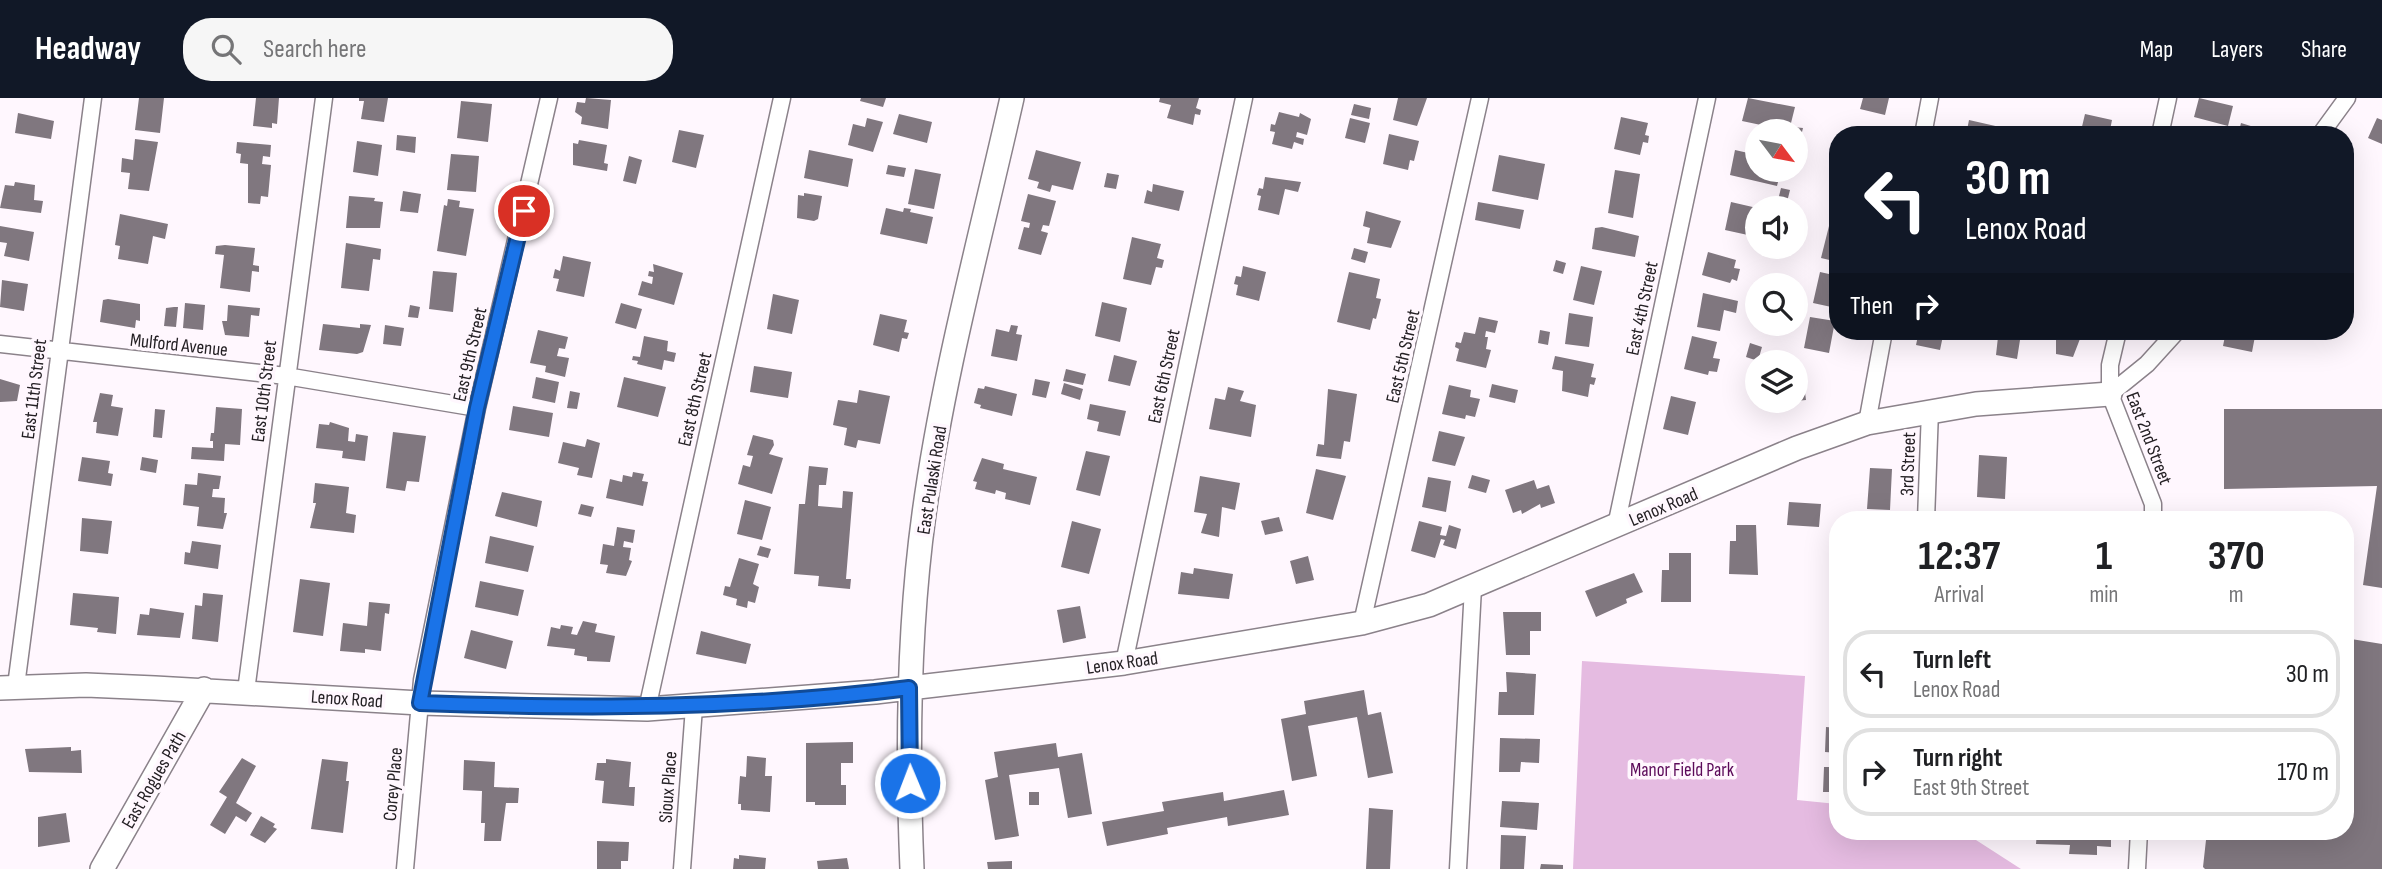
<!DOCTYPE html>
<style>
:root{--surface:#fff;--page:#f6f6f6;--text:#202124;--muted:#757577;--line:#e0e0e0;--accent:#111827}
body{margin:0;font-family:"Sofia Sans Condensed",sans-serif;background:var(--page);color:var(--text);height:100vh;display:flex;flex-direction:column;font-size:26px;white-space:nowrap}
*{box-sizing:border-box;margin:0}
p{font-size:23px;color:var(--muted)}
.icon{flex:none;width:38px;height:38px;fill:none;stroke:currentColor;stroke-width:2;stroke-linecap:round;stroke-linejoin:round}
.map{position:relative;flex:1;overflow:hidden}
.panel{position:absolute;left:1829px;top:413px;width:525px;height:329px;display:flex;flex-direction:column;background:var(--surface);border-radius:28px;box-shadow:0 7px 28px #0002}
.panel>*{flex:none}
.guide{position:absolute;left:1829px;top:28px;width:525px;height:214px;border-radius:28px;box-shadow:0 7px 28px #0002;background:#111827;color:#fff;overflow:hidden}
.needle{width:46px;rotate:122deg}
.controls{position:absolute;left:1745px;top:21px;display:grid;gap:14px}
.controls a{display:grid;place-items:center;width:63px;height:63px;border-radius:50%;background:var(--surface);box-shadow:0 7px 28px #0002;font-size:35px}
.pin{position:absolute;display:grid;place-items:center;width:60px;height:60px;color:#fff;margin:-30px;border:4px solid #fff;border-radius:50%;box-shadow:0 2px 7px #0007}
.me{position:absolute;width:77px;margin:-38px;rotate:359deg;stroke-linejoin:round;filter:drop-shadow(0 0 5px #0008)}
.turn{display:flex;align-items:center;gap:24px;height:147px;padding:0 21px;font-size:32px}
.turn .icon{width:91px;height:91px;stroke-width:2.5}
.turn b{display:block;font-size:49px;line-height:60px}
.then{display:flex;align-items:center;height:66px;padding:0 21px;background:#0003;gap:14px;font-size:26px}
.eta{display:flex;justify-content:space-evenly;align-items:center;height:119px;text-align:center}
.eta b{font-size:42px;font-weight:700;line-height:49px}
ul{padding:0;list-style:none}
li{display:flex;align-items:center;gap:21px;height:88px;margin:0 14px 10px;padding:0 7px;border:4px solid var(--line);border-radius:28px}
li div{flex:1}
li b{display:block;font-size:26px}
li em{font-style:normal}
header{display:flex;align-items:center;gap:42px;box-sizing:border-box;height:98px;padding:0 35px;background:var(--accent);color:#fff}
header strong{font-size:33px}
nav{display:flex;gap:38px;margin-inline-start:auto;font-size:24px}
.search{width:490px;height:63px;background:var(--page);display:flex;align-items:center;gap:18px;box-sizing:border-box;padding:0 24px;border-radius:28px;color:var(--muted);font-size:26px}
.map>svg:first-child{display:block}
</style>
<header>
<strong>Headway</strong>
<div class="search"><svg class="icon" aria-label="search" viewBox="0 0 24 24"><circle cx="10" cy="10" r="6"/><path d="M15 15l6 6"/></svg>Search here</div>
<nav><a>Map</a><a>Layers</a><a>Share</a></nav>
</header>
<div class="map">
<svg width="2382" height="771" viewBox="0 0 2382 771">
<rect width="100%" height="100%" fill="#fff7fe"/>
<path fill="#e5bbe1" d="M1582 563 1805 578 1797 702 1837 706 1838 733H1962L2021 771H1573Z"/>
<path fill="#80777f" d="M139 0H164L160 35 135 32Z
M256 0H279L277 26 272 25V30L253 28Z
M359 0H388L384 24 361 21 364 3H359Z
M586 0 611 2 608 31 581 26 582 19 575 14 577 4 585 5Z
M861 0H886L883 9 860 3Z
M1160 0H1199L1196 10 1201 12 1200 17 1195 16 1193 27 1167 20 1171 7 1159 4Z
M1398 0H1427L1417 28 1393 22Z
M1748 0 1795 9 1789 33 1742 23Z
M1863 0H1889L1885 17 1860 11Z
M2199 0 2233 8 2228 28 2194 19Z
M461 3 492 6 488 44 457 40Z
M1354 6 1371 10 1369 21 1351 17Z
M1279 14 1299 19 1300 15 1311 21 1307 37 1297 34 1296 39 1304 41 1303 47 1294 44 1292 51 1272 46 1275 34 1270 33 1271 26 1275 27Z
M18 15 54 23 51 41 15 35Z
M899 16 932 24 927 45 893 36Z
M2085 16 2112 22 2109 37H2080Z
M1621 19 1648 25 1645 37 1649 38 1648 45 1643 44 1640 57 1614 51Z
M867 20 883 24 873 54 848 47 853 26 865 29Z
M1350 20 1370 25 1365 45 1345 40Z
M2377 20 2382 22V46L2368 40Z
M1969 22 2013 32 2012 37H1966Z
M2241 25 2267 33 2266 37H2238Z
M1793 29 1803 30 1800 42 1796 41Z
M679 32 704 37 696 70 672 64Z
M1389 36 1419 43 1414 63 1410 62 1408 72 1383 66Z
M397 37 416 39 415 55 396 52Z
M135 41 158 44 149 93 128 91 130 75 121 74 122 60 133 62Z
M579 42 607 47 604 65 608 66 607 73 573 67V45L578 46Z
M357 43 382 47 378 78 353 74Z
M237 44 271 47 270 59 263 58 262 66 271 67 268 99 261 98 260 106 248 105V66L240 65 241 56 236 55Z
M809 52 853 61 848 89 804 80Z
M1036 52 1081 64 1073 92 1052 87 1050 94 1037 90 1039 84 1028 81Z
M1735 52 1757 57V72H1781L1777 88 1730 77Z
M451 56 479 58 476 94 447 92Z
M1499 57 1545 66 1538 102 1492 93Z
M629 58 642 62 636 86 623 83Z
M888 67 906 70 904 79 886 76Z
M915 71 941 76 934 111 908 106Z
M1615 72 1640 76 1633 120 1608 115Z
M1107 75 1119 77 1116 91 1104 89Z
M1265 79 1301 84 1298 94 1285 91 1279 117 1258 112 1261 98 1257 97 1259 90 1263 91Z
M15 84 35 87 34 102 43 103 41 115 0 110 5 87 14 88Z
M1153 86 1184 93 1179 113 1144 105 1147 92 1152 94Z
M1781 90 1790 92 1787 104 1778 102Z
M403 93 421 96 418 115 400 113Z
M804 95 822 98 818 121 814 123 797 120 798 97 804 98Z
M1028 96 1056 103 1049 128 1043 127 1041 133 1048 135 1041 157 1018 151 1024 129 1029 130 1030 125 1021 123Z
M349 98 375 100 374 103 383 104 380 130H346Z
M448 101 460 103 459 109 474 111 466 158 437 153 444 107 447 108Z
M1478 104 1524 112 1520 131 1475 122Z
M1731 104 1757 110V139L1725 132Z
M886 110 903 114 904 110 911 111 910 114 933 119 927 146 880 136Z
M1366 113 1401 123 1391 150 1367 145 1370 130 1363 128Z
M120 116 168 126 165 141 153 138 148 166 118 161 120 148 115 147Z
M0 128 34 134 29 163 4 158 7 145 0 144Z
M1829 128 1838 130V164L1821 160Z
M1602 129 1639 138 1635 159 1592 151 1595 130Z
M1132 139 1161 146 1157 160 1164 162 1162 170 1156 169 1151 187 1123 181Z
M346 145 381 151 380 162 373 161 369 193 341 190Z
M225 147 255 150 253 167 259 168V174L252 173 250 194 220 190 224 157 215 156 216 148Z
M1354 150 1368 154 1365 165 1351 161Z
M1708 154 1736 162 1734 170 1740 171 1737 183 1732 181 1730 185 1702 177Z
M563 158 591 164 584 199 556 193 559 181 553 180 555 171 560 173Z
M1556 162 1566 165 1563 176 1553 173Z
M653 166 683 175 674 207 638 197 642 183 652 186 653 179 648 178 649 173 654 174Z
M1243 168 1266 174 1259 203 1236 197 1238 187 1234 186 1236 178 1241 179Z
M1581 168 1602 173 1594 207 1573 202Z
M433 173 457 175 453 214 429 211Z
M1349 174 1380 181 1376 200 1381 201 1376 221 1373 220 1370 232 1337 224Z
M1820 174 1838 178 1836 210 1813 205Z
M2 182 28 186 24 213 0 209Z
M1703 195 1738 203 1736 215 1724 212 1720 233 1697 229Z
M773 196 799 202 792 236 767 231Z
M108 201 140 206V223L136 222 135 230 100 224 103 202Z
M1102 204 1127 210 1120 244 1095 238Z
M185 205 205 207 203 232 183 230Z
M621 205 642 211 636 231 615 225Z
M228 207 260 210 259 218 251 217 249 239 225 237 222 223H227Z
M410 207 420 209 418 220 408 219Z
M174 209H178L176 229 164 228 166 210Z
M1569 215 1593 219 1589 249 1565 246Z
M880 216 907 222 904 234 909 235 907 241 902 240 899 254 873 247Z
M1479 219 1498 223 1495 235 1486 233 1485 239H1488L1486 251 1491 252 1486 270 1456 263 1459 251 1455 249 1456 244 1461 245 1464 234 1475 236Z
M1810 219 1835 223 1829 255 1804 250Z
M323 226 360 230V226L371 227 363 254 357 256 319 252Z
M385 227 404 230 401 248 383 246Z
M1011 227 1018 228 1016 236 1022 237 1017 263 991 258 996 231 1009 234Z
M538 232 568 239 565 251 559 250 557 258 569 260 565 279 545 274 546 268 530 265Z
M1540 232 1550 234 1548 247 1538 245Z
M1919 233H1944L1940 252 1916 247Z
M2048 233H2083L2073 259 2056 256V238L2047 236Z
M2226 233H2256L2252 254 2223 248Z
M644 238 668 243 667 253 676 255 674 264 664 262 662 272 637 266 638 263 632 262 633 258 640 259Z
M1692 238 1717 244 1713 260 1720 261 1717 274 1709 273 1708 277 1684 271Z
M1998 239 2020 242 2017 261 1996 257Z
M1750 245 1762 249 1758 263 1746 259Z
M1114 257 1137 263 1130 288 1108 283Z
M1555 258 1594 266 1591 279 1596 280 1594 287 1590 286 1588 299 1562 293 1563 273 1552 271Z
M754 268 792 274 788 300 750 294Z
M1066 271 1086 276 1083 287 1063 283Z
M536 279 559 284 555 305 532 300Z
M624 279 666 289 658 319 617 309Z
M1796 279H1803L1806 302 1796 303Z
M0 281 20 287 17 303 0 304Z
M1035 281 1050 284 1046 300 1032 297Z
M1064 285 1083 291 1080 302 1061 296Z
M1492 286 1518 292 1515 305 1489 299Z
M1449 287 1471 292 1470 299 1480 301 1475 319 1466 317 1465 321 1442 316Z
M985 288 1017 296 1012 318 980 310 981 307 974 305 978 290 984 291Z
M1228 289 1244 293 1240 303 1256 307 1251 339 1209 331 1215 300 1225 302Z
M1328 291 1357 296 1350 344 1344 343 1341 361 1316 358 1318 346 1324 347Z
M859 292 890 298 880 346 858 342 856 350 844 347 847 330 833 327 838 302 857 305Z
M570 293 580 295 577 311 567 310Z
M100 295 113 297 111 308 123 310 118 338 96 335 97 324H93Z
M1671 298 1696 304 1688 337 1663 331Z
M1090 306 1126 313 1120 338 1097 333 1099 324 1087 321Z
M513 308 553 315 549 339 509 332Z
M216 309 242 311 240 347 225 346 224 363 191 361 192 349 213 350V343H210L211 335H214Z
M155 311 165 312 162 340 153 339Z
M2224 311H2382V490L2363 487 2377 388 2224 391Z
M330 324 349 330 348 343 355 344 356 336 368 338 365 363 342 360 343 353 316 350 319 326 329 327Z
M1439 333 1465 339 1455 368 1432 363Z
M393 334 426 338 419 384 407 383 405 393 386 390Z
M753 337 773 342 774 347 769 356 783 360 772 396 738 386 743 367 750 369 753 358 747 357Z
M587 341 600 345 592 380 577 377 579 370 558 365 563 344 585 349Z
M1086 353 1110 358 1100 398 1076 392Z
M1979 357 2007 359 2005 401 1977 399Z
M82 359 110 363 108 375 113 376 111 388 78 383Z
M142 359 158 362 156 375 140 372Z
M982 360 1004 366 1003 371 1037 379 1030 407 1005 401 1006 395 996 392 995 396 975 391 977 384 973 383Z
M809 368 828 370 826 387H819L818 408 842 410 843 393 853 394 846 481H851L850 491 818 488 819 478 794 476 799 406H805Z
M1870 370 1892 371 1890 412 1867 411Z
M1316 371 1346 378 1333 422 1306 415Z
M633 374 644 376 642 383 648 384 643 408 606 400 610 381 622 384 623 377 632 379Z
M198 375 221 378 219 391H213L212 399 225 400 224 415H227L223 431 197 428 199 409 183 407 185 386 197 387Z
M1472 377 1490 382 1486 395 1468 390Z
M1200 378 1240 385 1235 412 1222 409 1219 439 1201 435 1207 416 1194 414Z
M1428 379 1451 383 1446 414 1422 409Z
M1534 382 1537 391 1549 387 1555 405 1541 410 1540 406 1522 416 1521 412 1513 415 1505 392Z
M315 385 349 389 346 415 356 417 354 435 310 430 316 405H313Z
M502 394 542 403 537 429 495 418Z
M745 402 771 409 762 442 737 436Z
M1789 404 1821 406 1819 429 1787 427Z
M581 406 594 409 591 419 578 416Z
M1279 419 1283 433 1265 437 1261 423Z
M82 420 112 423 108 456 80 453Z
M1072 423 1101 431 1089 476 1061 469Z
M1419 423 1442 429 1440 437 1446 438 1449 427 1461 431 1456 451 1443 447 1445 442 1441 441 1435 460 1411 453Z
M1736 427H1756L1758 477 1729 476 1730 443H1736Z
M617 429 635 432 633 445 624 443 623 449 631 450 629 462 632 463 626 478 606 475 608 467 600 466 603 446 614 448Z
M490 438 534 448 528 474 485 465Z
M192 443 221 447 218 471 184 466 185 454 190 455Z
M760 448 771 451 768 460 757 457Z
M1669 455H1691V504H1661L1662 472H1669Z
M1308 458 1314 482 1296 486 1290 463Z
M739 460 759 466 753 486 759 489 755 505 748 503 747 510 736 507 737 501 723 497 725 488 730 489Z
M1194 470 1233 476 1229 501 1178 496 1181 474 1193 476Z
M1634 475 1643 494 1626 501 1627 505 1596 519 1585 493Z
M300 481 330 485 323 538 293 534Z
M480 483 524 492 518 518 475 509Z
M73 495 119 499 116 536 97 534 98 530 70 527Z
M203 495 223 497 218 544 192 541 195 507 202 508Z
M369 504 390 506 389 516 385 515 381 553 365 551V555L340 553 343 525 367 528Z
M1080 508 1086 540 1063 545 1057 512Z
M150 510 184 515 180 540 137 537 140 516 149 517Z
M1503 514H1541V533H1530V557H1506Z
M583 523 597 526 595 534 615 538 610 564 587 563V559L574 557 575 551 547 548 551 529 560 531 561 527 573 529 571 536 577 537Z
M471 532 513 543 506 571 464 560Z
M701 533 751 546 746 566 696 556Z
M2345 540 2382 546V771H2205L2203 769 2207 733H2345Z
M1506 574 1536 576 1534 617H1498L1499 594H1507Z
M1364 592 1368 617 1381 614 1393 675 1368 680 1357 619 1308 628 1317 678 1292 683 1281 621 1306 616 1304 603Z
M1826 629 1838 630V655L1825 654Z
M1500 640 1540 641 1539 665 1521 664 1520 674H1499Z
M853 644V665H841V687H846V707H815V704H806V645Z
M1056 645 1058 659 1082 655 1092 716 1068 720 1059 670 1009 677 1019 738 995 742 985 682 998 679 994 654Z
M71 649V653L81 652 82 675 29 674 25 651Z
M747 658 766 660 765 678H772L770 714 741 712V706H738L740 678 746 679Z
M242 660 256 668 236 705 252 715 246 724 236 718 225 736 210 727 227 699 219 694Z
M322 661 348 664 346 683H349L343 735 311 731Z
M606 661 631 664 629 689H635L634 708 602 705 604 683 595 682 597 665H606Z
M464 662 495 664 494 689 519 690 518 705H506L501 743H484L485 725H481L482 693 463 692Z
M1824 669H1838V694H1823Z
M1284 692 1289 717 1228 728 1227 719 1167 730 1168 736 1107 748 1102 724 1164 713 1162 704 1223 694 1224 703Z
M1029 694H1039V707H1029Z
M1502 703 1539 705 1537 732 1500 729Z
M1369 710 1393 712 1390 771H1366Z
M66 715 70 744 38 749V719Z
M261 718 275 726 273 729 277 731 265 745 250 737Z
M2037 733H2111V749L2097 748V757L2069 756 2070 747 2036 746Z
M1501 737 1526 738 1524 771H1500Z
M597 743 629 744 628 763H621V771H597Z
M739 757 766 760 765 771H733L734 760 739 761Z
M847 760 849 771H818L817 763Z
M1012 763V771H988L987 764Z
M1541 766 1563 767V771H1540Z"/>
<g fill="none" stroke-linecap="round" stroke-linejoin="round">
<g stroke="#8b828a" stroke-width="19">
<path id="street" d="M1923 37 1930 0
M2160 37 2168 0
M2320 37 2347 0
M2118 233 2110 267V296L2153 406V422
M0 246 286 278 477 310
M2110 296 2147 266 2177 233
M1867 325 1884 233
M1926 422 1930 312
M1616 428 1707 0
M1362 525 1480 0
M1124 565 1244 0
M16 588 93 0
M246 593 324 0
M647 611 782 0
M405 771 422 582 477 310 549 0
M682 771 694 609
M1458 771 1473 489
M2137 771 2139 733"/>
</g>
<g stroke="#8b828a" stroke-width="26">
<path id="secondary" d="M0 590 86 587 155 590 420 605 647 611 875 594 1124 565 1362 525 1429 507 1797 350 1867 325 1976 306 2110 296
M102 771 204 591
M912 771C907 653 908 533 924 416 943 276 981 138 1012 0"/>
</g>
<use href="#street" stroke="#fff" stroke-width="16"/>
<use href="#secondary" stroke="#fff" stroke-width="23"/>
</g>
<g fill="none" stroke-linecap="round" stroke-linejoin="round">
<g stroke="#114b97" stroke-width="18">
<path id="route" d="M524 113 477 310 420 605C584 611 746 611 909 590L910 685"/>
</g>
<use href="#route" stroke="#1a73e8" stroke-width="12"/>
</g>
<g text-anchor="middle" stroke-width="7" stroke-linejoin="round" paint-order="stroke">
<g font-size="19" fill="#242024" stroke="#fff7fe">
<text transform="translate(1641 210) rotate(-78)" y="7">East 4th Street</text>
<text transform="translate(179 246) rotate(6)" y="7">Mulford Avenue</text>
<text transform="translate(469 256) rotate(-77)" y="7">East 9th Street</text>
<text transform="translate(1402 258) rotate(-77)" y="7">East 5th Street</text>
<text transform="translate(1163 278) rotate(-78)" y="7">East 6th Street</text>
<text transform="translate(33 291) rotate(-83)" y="7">East 11th Street</text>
<text transform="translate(263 293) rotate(-83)" y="7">East 10th Street</text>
<text transform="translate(694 301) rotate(-77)" y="7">East 8th Street</text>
<text transform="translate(2150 340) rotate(69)" y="7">East 2nd Street</text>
<text transform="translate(1907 366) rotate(-88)" y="7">3rd Street</text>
<text transform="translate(931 382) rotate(-81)" y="7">East Pulaski Road</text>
<text transform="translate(1663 408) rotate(-23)" y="7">Lenox Road</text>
<text transform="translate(1122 564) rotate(-8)" y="7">Lenox Road</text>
<text transform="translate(347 600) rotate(4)" y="7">Lenox Road</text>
<text transform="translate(153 681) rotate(-60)" y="7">East Rogues Path</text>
<text transform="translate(392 686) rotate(-85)" y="7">Corey Place</text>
<text transform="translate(667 689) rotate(-86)" y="7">Sioux Place</text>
</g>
<g font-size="19" fill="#5b0a59" stroke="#fff7fe">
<text x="1682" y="678">Manor Field Park</text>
</g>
</g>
</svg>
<div class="controls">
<a><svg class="needle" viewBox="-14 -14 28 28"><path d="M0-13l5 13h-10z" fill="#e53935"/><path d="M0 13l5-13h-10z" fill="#757577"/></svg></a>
<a><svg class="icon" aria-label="sound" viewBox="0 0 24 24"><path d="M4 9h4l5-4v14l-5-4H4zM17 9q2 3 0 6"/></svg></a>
<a><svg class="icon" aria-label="search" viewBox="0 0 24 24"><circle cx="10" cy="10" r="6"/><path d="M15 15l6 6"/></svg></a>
<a><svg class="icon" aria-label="layers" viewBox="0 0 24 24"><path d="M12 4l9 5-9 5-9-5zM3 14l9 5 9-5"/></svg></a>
</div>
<div class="pin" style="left:524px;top:113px;background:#d93025"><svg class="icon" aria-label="arrive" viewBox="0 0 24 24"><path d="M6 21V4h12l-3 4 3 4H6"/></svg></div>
<svg class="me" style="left:910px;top:685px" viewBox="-20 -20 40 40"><circle r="17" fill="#1a73e8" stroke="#fff" stroke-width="3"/><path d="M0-11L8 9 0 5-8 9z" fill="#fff"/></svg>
<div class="guide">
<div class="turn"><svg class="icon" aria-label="left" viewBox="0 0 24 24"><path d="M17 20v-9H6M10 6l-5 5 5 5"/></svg><div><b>30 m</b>Lenox Road</div></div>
<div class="then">Then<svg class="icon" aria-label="right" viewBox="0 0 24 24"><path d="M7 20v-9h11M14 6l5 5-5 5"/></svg></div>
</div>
<section class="panel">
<div class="eta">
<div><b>12:37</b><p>Arrival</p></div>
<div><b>1</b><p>min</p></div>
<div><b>370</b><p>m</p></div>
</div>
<ul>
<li><svg class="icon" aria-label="left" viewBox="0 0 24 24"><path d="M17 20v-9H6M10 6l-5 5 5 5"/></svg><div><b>Turn left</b><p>Lenox Road</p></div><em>30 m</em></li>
<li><svg class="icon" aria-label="right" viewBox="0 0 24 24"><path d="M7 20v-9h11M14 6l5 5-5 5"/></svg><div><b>Turn right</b><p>East 9th Street</p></div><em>170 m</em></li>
</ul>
</section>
</div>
